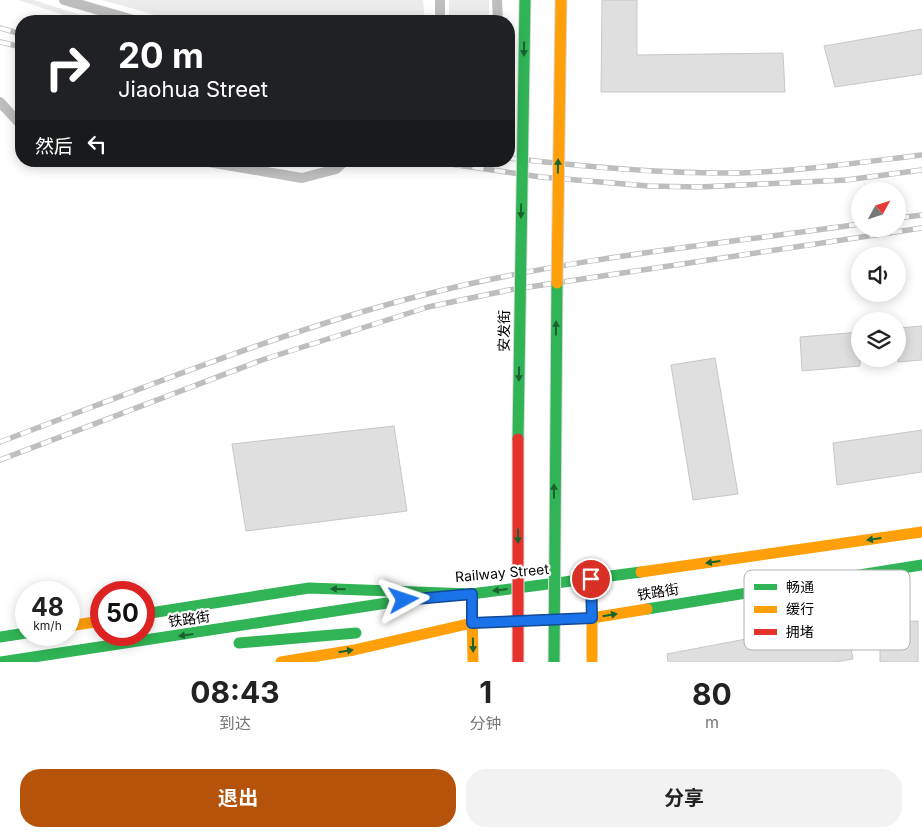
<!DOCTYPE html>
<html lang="zh">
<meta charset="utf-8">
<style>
:root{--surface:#fff;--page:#f2f2f2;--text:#222;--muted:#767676;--accent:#b45309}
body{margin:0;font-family:Inter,"Noto Sans SC",sans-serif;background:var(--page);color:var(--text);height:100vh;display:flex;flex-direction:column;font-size:19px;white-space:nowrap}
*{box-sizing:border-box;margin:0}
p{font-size:16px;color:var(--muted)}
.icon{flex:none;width:28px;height:28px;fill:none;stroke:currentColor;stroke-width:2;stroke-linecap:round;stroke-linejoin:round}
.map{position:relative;height:662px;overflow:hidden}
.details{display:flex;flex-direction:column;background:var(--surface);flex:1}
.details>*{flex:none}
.guide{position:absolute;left:15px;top:15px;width:500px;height:152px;border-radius:20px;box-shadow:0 2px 12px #0003;background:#202124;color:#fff;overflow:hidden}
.needle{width:32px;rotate:50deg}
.buttons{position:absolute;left:851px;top:182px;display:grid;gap:10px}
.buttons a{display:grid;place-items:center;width:55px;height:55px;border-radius:50%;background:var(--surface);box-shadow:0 2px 12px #0003;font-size:25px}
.speed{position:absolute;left:15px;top:581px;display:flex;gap:10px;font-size:25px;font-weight:700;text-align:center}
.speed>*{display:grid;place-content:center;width:65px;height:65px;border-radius:50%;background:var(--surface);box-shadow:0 2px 12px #0003;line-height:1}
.speed small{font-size:12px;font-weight:400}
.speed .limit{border:8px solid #d22;background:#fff;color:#111}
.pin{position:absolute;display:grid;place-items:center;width:42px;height:42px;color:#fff;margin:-21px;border:2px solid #fff;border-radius:50%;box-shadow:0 1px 5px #0007}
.me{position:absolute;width:55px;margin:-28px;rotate:85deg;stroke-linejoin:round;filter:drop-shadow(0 0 4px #0008)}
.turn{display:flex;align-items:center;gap:18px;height:105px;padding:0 20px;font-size:22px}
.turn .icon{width:65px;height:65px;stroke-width:2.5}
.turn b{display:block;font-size:35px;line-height:42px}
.then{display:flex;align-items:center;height:48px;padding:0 20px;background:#0003;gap:10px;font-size:19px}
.eta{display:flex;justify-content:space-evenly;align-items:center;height:85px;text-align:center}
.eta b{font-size:30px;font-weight:700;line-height:35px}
.button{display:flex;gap:10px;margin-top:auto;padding:10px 20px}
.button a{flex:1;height:58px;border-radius:20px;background:var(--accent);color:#fff;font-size:20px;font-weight:700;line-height:58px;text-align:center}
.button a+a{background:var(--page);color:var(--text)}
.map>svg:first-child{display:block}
</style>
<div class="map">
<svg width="922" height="662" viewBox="0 0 922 662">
<rect width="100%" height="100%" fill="#fff"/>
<path fill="#ececec" d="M18 0H33L101 21H82Z
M102 0H423L425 21H176Z
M449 0H489V21H449Z"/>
<path fill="#dfdfdf" stroke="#c7c7c7" d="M602 0H637V55L783 53 785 92H601Z
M922 29V74L835 87 824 46Z
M922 326V360L898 362V328Z
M860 332V366L802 371 800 337Z
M715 358 738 494 693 500 671 365Z
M394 426 407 511 246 531 232 444Z
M922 430V472L837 485 833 443Z
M846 620 853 659 836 662H668L667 654Z
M918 621V662H880V622Z"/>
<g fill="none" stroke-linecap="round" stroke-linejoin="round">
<path stroke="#bebebe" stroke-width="10" d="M64 0 137 21
M440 0V21
M497 0 498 21
M0 102 21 125
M203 161 302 178 336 169 345 161"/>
<path stroke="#30b455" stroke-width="11" d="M647 609 922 565
M144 614 309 588 471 594 641 572
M0 637 26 633
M239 643 356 633
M1 662 387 603"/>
<path stroke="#ff9f0a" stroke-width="11" d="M641 572 922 532
M592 601V662
M472 604 473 662
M69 626 101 621
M281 662 354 650 472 623 592 618 647 609"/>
<g stroke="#bebebe" stroke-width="5.5">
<path id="rail" d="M0 28 21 34
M0 42 21 47
M509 158C586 167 663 174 740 173 801 171 862 162 922 155
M429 161 541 177 648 186 699 187 846 180 922 170
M898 218 922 215
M0 442C139 390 278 332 423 295 566 258 714 245 860 224
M0 460 262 360 428 307 509 290 922 228"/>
</g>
<use href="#rail" stroke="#fff" stroke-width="4" stroke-dasharray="11" stroke-linecap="butt"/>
<g stroke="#dbdbdb" stroke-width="13" stroke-linecap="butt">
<path id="fast-bridge" d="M518 439 525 0
M554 662 557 283"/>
</g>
<g stroke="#dbdbdb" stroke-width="13" stroke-linecap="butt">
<path id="slow-bridge" d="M557 283 561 0"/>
</g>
<g stroke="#dbdbdb" stroke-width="13" stroke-linecap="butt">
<path id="jam-bridge" d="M518 662V439"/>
</g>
<use href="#fast-bridge" stroke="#30b455" stroke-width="11"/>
<use href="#slow-bridge" stroke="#ff9f0a" stroke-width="11"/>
<use href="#jam-bridge" stroke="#e5322d" stroke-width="11"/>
</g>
<defs><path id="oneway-solid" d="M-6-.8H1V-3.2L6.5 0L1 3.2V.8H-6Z" transform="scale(1.25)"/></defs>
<g fill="#1a632f">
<use href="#oneway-solid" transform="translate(524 49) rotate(91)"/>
<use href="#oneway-solid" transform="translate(558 166) rotate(-89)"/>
<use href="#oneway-solid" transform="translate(521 211) rotate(91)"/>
<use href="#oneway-solid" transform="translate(556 328) rotate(-89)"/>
<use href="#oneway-solid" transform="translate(519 374) rotate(91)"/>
<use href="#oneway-solid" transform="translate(554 491) rotate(-90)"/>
<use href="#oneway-solid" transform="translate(518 536) rotate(90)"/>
<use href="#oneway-solid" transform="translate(874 539) rotate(172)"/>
<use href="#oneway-solid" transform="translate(713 562) rotate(172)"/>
<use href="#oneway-solid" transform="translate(338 589) rotate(-178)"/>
<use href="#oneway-solid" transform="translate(500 590) rotate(173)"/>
<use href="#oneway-solid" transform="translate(610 615) rotate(-9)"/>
<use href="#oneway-solid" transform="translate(186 635) rotate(172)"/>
<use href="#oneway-solid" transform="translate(473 645) rotate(89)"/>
<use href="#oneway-solid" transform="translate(346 651) rotate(-9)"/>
</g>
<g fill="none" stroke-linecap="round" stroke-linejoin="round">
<g stroke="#114b97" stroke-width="12">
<path id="route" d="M404 600 472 594V623L592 618 591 579"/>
</g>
<use href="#route" stroke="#1a73e8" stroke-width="9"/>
</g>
<g text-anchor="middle" stroke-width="4.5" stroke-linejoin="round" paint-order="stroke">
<g font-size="14" fill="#000" stroke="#fff">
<text transform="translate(504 331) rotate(-89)" y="5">安发街</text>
<text transform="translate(502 573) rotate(-5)" y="5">Railway Street</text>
<text transform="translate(658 592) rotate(-9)" y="5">铁路街</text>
<text transform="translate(189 619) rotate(-8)" y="5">铁路街</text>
</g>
</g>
<rect x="744" y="570" width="166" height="80" rx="8" fill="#fff" stroke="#b2b2b2" stroke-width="1"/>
<rect x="754" y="584" width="23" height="6" fill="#30b455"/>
<rect x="754" y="606" width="23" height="7" fill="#ff9f0a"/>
<rect x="754" y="629" width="23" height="6" fill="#e5322d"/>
<g font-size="14" fill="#000">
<text x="786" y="592">畅通</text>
<text x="786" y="614">缓行</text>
<text x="786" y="637">拥堵</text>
</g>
</svg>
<div class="buttons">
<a><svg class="needle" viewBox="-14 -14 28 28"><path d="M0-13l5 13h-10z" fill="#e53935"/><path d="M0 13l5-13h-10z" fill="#767676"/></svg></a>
<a><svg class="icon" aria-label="sound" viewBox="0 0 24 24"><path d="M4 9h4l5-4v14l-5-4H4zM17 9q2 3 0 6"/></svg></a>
<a><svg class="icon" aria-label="layers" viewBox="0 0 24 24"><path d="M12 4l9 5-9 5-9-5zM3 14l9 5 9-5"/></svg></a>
</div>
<div class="speed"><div>48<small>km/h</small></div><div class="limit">50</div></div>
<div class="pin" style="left:591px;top:579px;background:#d93025"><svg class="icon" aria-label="arrive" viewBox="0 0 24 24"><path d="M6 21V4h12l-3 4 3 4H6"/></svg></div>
<svg class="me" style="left:404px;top:600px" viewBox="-20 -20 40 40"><path d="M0-17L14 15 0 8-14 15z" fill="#1a73e8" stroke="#fff" stroke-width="4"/></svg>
<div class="guide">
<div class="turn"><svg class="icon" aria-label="right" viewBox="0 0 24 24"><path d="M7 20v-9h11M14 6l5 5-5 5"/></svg><div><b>20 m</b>Jiaohua Street</div></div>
<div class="then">然后<svg class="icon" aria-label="left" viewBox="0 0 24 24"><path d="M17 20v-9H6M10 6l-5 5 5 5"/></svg></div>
</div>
</div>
<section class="details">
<div class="eta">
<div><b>08:43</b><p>到达</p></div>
<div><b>1</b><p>分钟</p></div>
<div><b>80</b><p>m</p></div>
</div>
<div class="button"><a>退出</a><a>分享</a></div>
</section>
